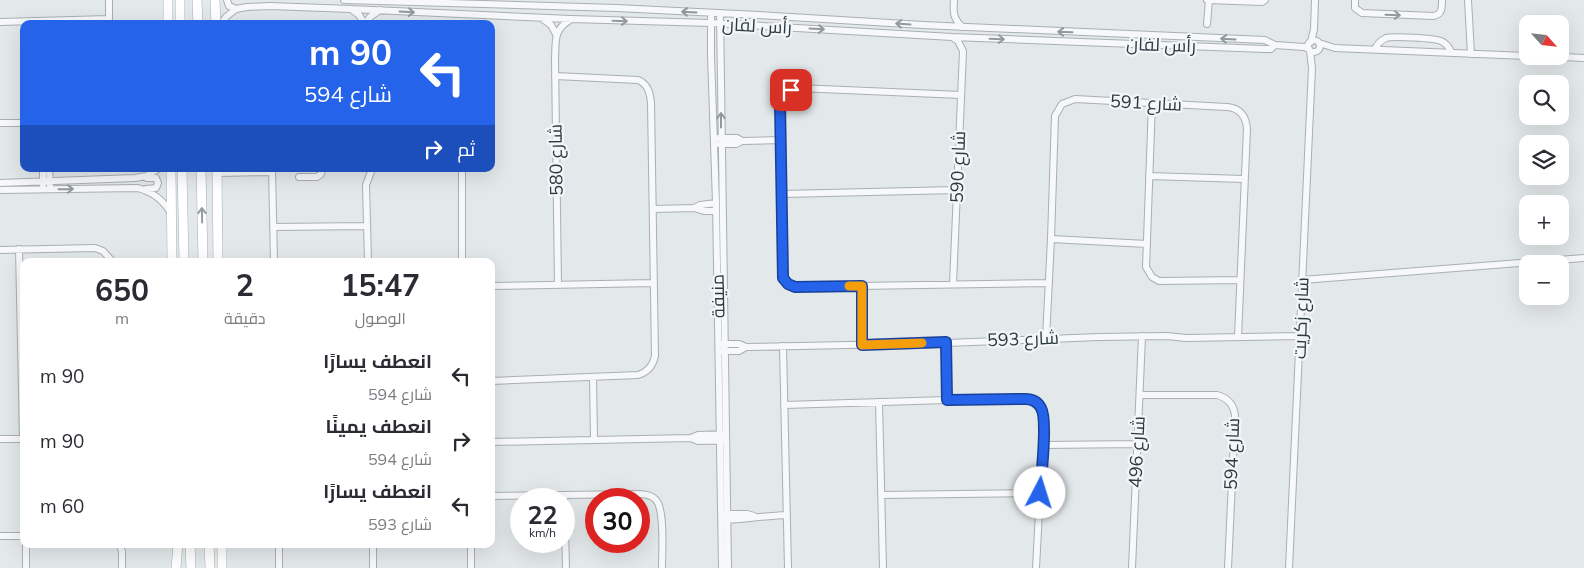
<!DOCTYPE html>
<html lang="ar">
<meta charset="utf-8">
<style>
:root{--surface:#fff;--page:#f2f2f3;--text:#2b2b33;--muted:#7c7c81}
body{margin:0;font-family:Mulish,Cairo,sans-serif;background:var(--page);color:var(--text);direction:rtl;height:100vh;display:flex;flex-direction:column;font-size:19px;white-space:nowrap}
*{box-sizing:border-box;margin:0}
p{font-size:16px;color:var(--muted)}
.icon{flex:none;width:28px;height:28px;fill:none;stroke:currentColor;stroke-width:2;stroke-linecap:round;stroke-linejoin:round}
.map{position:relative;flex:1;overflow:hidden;direction:ltr}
.side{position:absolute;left:20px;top:258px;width:475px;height:290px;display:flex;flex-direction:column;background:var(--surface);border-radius:10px;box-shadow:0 5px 20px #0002;direction:rtl}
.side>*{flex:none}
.hud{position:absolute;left:20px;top:20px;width:475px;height:152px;border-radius:10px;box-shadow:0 5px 20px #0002;direction:rtl;background:#2563eb;color:#fff;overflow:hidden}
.needle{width:32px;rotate:117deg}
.fabs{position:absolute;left:1519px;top:15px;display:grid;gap:10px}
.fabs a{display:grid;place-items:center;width:50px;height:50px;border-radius:10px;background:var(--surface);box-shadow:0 5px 20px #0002;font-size:25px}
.speed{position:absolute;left:510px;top:488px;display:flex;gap:10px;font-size:25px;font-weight:700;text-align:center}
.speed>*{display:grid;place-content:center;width:65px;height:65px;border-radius:50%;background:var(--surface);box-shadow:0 5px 20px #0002;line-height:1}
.speed small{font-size:12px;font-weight:400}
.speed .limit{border:8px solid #d22;background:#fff;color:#111}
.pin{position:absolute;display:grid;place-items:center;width:42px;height:42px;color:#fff;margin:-21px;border-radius:10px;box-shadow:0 2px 8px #0006}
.me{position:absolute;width:55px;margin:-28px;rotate:5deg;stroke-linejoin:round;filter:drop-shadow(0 0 4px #0008)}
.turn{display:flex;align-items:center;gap:18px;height:105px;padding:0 20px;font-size:22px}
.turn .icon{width:65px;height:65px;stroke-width:2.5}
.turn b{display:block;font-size:35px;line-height:42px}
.then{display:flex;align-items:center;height:48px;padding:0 20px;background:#0003;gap:10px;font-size:19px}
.eta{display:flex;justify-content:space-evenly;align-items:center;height:85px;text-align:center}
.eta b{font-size:30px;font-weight:700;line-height:35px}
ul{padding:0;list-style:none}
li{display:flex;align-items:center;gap:15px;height:65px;padding:0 20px}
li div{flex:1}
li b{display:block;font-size:19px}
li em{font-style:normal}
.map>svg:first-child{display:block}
</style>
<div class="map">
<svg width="1584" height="568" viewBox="0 0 1584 568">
<rect width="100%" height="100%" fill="#e3e8ea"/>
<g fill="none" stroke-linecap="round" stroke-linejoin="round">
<g stroke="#a8b0b4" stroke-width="8">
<path id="street" d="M109 0V24
M227 0 229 6 236 9
M344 0 617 8 758 15 923 25 1265 40 1275 45 1304 47 1309 49
M954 0C953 12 953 18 962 27
M1207 0 1262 2 1265 0
M1355 0V8L1362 13 1433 16C1442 15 1442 8 1442 0
M1468 0 1471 54
M351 9 359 15 365 24
M711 13V55L716 203 722 568
M720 13 728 568
M543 19 551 25 556 34
M0 22 109 19
M221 24 226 17 236 9 247 7 270 6 351 9 571 19 711 23 952 37 1265 49H1271L1275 45
M365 24 370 17 380 10
M1207 24 1209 0
M952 37 958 41 963 51 953 284
M1308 46a6 6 0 1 1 12 0a6 6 0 1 1-12 0Z
M1311 42 1314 29 1315 0
M1319 43 1335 48 1528 56
M1375 49C1377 44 1380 41 1386 38 1392 36 1434 38 1441 41 1446 43 1449 47 1451 52
M1541 56 1584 58
M961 95 798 88C787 89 781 96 780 107L783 278 788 284 795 287 1049 283
M1152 103 1146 267 1152 277 1159 281 1239 280
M0 123H24
M718 138H737L742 141 781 140
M719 144H736L742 141
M49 169 50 185
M272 169 274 261
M462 169V261
M217 173 272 172
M1149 176 1244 179
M299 177H317L321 174 322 169
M0 183 135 178 146 176 158 169
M43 185V169
M146 189 156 188 158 183 156 178H147
M0 190 138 188C154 193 162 199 171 213
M782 194 957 190
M694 208 704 211H716
M653 209 694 208 700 205 716 203
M273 227 367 226
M1051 239 1147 244
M19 249 23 439
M0 250 95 248 103 251 112 261
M368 261 366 185 372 169
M1302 280 1584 258
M558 285 555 59C556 41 553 30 570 20
M491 286 654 283
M862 286V345
M1046 338 1051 239 1055 116 1062 104 1075 99 1227 107C1240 108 1246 116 1247 129L1238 337
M946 343 947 400
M721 344H739L746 347
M783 346 788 568
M719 351H739L746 347 946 343 1099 337 1167 336 1186 338 1300 336
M593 377 594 440
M491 381 638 375C648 372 653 366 655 356L651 103C650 93 648 84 638 80L555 76
M1140 395H1217C1228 398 1234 405 1235 416L1228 568
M879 402 883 568
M784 405 947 400 1025 399 1036 402 1042 408 1044 416V445L1040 493 1036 568
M691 438 698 441 724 440
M0 439H24
M491 442 691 438 698 435 724 434
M1044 445 1137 444
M564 495 566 568
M881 495 1040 493
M491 496 638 494C644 494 652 495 656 500 665 510 662 554 662 568
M724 514H747L754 516
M723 520C745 519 764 516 786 515
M0 536H24
M26 544V568
M120 544 122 552V568
M279 544V568
M373 544V568
M471 544V568
M1132 568 1142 336
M1289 568 1312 68 1310 51"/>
</g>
<g stroke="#a8b0b4" stroke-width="10">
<path id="secondary" d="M168 0V24
M180 0V24
M197 0 198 24
M215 0 216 24
M171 169 172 261
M182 169 184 261
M201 169 203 261
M217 169 218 261
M190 544 191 568
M209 544 210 568
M222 544V568
M176 568 178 544"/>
</g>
<use href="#street" stroke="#f6f8f9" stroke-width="6"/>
<use href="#secondary" stroke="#fff" stroke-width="9"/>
</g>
<defs><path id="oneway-shaft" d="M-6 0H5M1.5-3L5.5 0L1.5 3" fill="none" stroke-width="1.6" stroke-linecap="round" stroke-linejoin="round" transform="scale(1.25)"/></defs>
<g stroke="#91999e">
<use href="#oneway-shaft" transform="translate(407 12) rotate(3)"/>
<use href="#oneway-shaft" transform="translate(689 12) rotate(-177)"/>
<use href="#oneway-shaft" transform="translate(1393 15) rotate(2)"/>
<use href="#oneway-shaft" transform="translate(620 21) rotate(2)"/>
<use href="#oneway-shaft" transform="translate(903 24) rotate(-176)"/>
<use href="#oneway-shaft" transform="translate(817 29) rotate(3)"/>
<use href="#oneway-shaft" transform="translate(1065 32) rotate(-178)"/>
<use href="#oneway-shaft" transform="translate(997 39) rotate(2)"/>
<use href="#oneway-shaft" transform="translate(1228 39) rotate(-177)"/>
<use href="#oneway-shaft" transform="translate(721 120) rotate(-90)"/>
<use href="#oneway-shaft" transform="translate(66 189) rotate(-1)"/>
</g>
<use stroke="#969ca0" href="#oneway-shaft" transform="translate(202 215) rotate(-91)"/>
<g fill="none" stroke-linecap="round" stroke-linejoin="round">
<g stroke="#184099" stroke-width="12">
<path id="route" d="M791 90 783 97 780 103 783 278 788 284 795 287 862 286V345L946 342 947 400 1025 399C1032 399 1038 402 1041 408 1048 420 1041 477 1040 493"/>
</g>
<use href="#route" stroke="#2563eb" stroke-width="9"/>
<path stroke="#f59e0b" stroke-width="9" d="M849 286H862V345L922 343"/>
</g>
<g text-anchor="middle" stroke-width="4.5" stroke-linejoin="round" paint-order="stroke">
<g font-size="18" fill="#2c3a42" stroke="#f3f6f8">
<text transform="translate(757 26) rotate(3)" y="6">رأس لفان</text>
<text transform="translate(1161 45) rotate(2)" y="6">رأس لفان</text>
<text transform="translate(1146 103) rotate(3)" y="6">شارع 591</text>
<text transform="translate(556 160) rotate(-91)" y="6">شارع 580</text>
<text transform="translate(958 167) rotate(-88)" y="6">شارع 590</text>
<text transform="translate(718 296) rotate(-91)" y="6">منيفة</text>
<text transform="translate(1301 318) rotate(-88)" y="6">شارع زكريت</text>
<text transform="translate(1023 339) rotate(-2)" y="6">شارع 593</text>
<text transform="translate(1137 452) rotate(-87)" y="6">شارع 496</text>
<text transform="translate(1232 454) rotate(-88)" y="6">شارع 594</text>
</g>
</g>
</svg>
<div class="fabs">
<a><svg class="needle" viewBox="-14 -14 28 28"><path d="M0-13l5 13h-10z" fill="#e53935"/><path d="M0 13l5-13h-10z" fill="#7c7c81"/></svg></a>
<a><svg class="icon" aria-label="search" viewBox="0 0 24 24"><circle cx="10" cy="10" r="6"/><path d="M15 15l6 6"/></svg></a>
<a><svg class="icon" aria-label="layers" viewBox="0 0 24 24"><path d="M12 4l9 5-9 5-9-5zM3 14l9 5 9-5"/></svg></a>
<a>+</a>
<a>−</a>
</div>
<div class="speed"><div>22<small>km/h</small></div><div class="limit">30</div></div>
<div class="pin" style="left:791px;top:90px;background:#d93025"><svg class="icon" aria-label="arrive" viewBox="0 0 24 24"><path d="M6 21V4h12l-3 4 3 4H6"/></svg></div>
<svg class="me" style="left:1040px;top:493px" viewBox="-20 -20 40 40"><circle r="19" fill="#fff"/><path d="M0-13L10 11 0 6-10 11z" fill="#2563eb"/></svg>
<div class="hud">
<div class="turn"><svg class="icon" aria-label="left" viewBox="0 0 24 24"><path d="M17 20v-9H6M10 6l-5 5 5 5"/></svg><div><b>90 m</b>شارع 594</div></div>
<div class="then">ثم<svg class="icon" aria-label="right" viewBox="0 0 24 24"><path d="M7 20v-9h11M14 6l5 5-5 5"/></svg></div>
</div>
<section class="side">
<div class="eta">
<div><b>15:47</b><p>الوصول</p></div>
<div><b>2</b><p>دقيقة</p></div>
<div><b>650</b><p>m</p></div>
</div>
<ul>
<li><svg class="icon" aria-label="left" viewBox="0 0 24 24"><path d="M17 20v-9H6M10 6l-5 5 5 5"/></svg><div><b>انعطف يسارًا</b><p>شارع 594</p></div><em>90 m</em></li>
<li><svg class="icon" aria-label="right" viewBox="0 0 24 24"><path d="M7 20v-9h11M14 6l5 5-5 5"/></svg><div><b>انعطف يمينًا</b><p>شارع 594</p></div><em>90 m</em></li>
<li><svg class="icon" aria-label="left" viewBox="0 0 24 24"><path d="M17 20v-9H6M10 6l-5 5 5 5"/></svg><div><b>انعطف يسارًا</b><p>شارع 593</p></div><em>60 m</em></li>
</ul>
</section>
</div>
